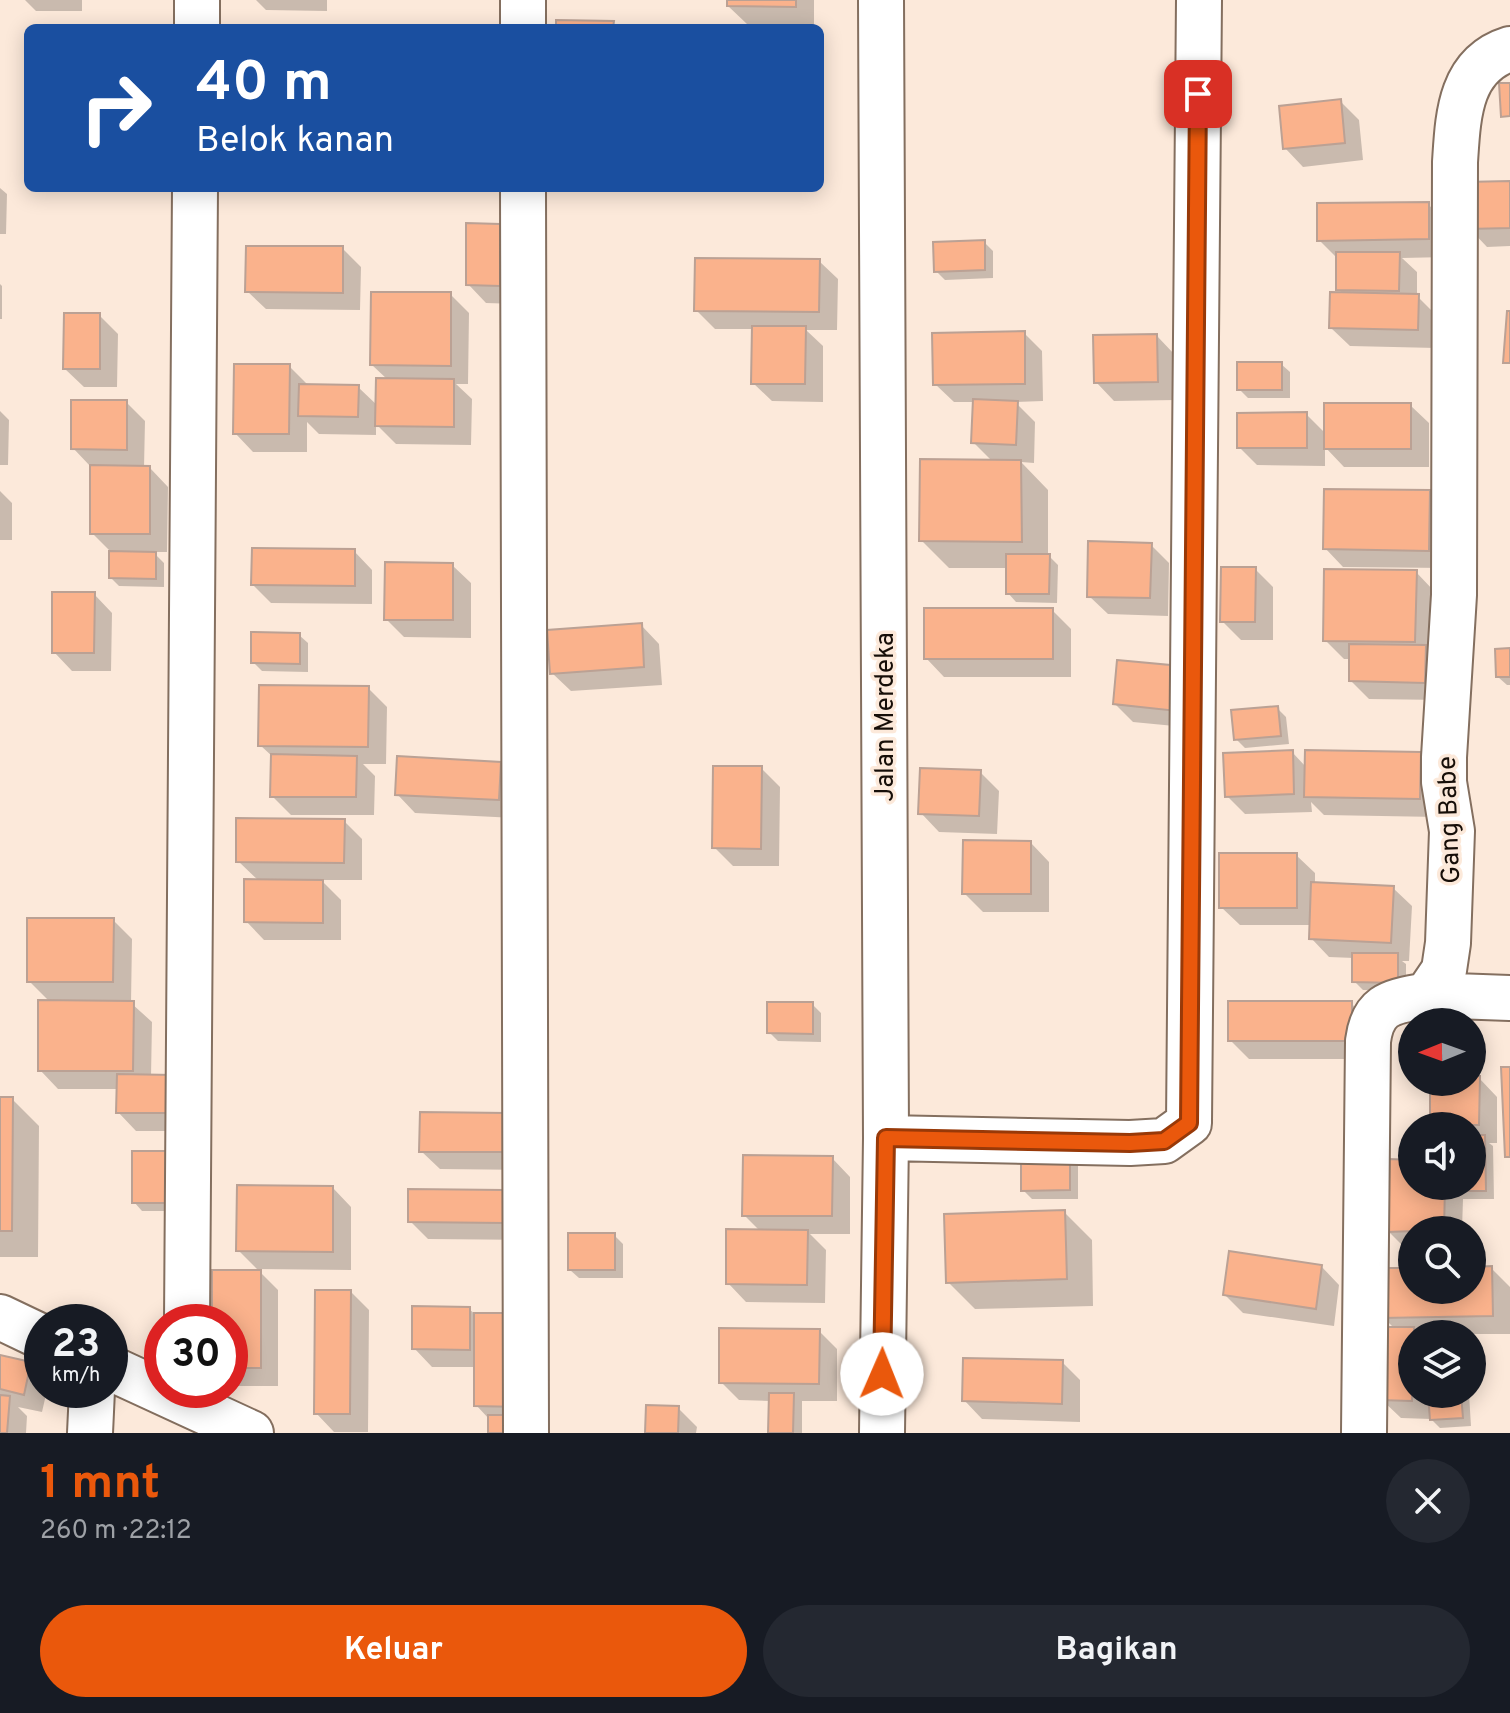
<!DOCTYPE html>
<html lang="id">
<meta charset="utf-8">
<style>
:root{--surface:#171b24;--page:#242831;--text:#f1f3f6;--muted:#9ea1a6;--accent:#ea580c}
body{margin:0;font-family:Overpass,sans-serif;background:var(--page);color:var(--text);height:100vh;display:flex;flex-direction:column;font-size:30px;white-space:nowrap}
*{box-sizing:border-box;margin:0}
p{font-size:26px;color:var(--muted)}
.icon{flex:none;width:44px;height:44px;fill:none;stroke:currentColor;stroke-width:2;stroke-linecap:round;stroke-linejoin:round}
.map{position:relative;height:1433px;overflow:hidden}
.drawer{display:flex;flex-direction:column;background:var(--surface);flex:1}
.drawer>*{flex:none}
.top-card{position:absolute;left:24px;top:24px;width:800px;height:168px;border-radius:12px;box-shadow:0 4px 20px #0003;background:#1a4fa0;color:#fff;overflow:hidden}
.needle{width:52px;rotate:269deg}
.controls{position:absolute;left:1398px;top:1008px;display:grid;gap:16px}
.controls a{display:grid;place-items:center;width:88px;height:88px;border-radius:50%;background:var(--surface);box-shadow:0 4px 20px #0003;font-size:40px}
.speed{position:absolute;left:24px;top:1304px;display:flex;gap:16px;font-size:40px;font-weight:700;text-align:center}
.speed>*{display:grid;place-content:center;width:104px;height:104px;border-radius:50%;background:var(--surface);box-shadow:0 4px 20px #0003;line-height:1}
.speed small{font-size:20px;font-weight:400}
.speed .limit{border:12px solid #d22;background:#fff;color:#111}
.pin{position:absolute;display:grid;place-items:center;width:68px;height:68px;color:#fff;margin:-34px;border-radius:16px;box-shadow:0 4px 12px #0006}
.me{position:absolute;width:88px;margin:-44px;rotate:1deg;stroke-linejoin:round;filter:drop-shadow(0 0 6px #0008)}
.turn{display:flex;align-items:center;gap:28px;height:168px;padding:0 40px;font-size:36px}
.turn .icon{width:104px;height:104px;stroke-width:2.5}
.turn b{display:block;font-size:56px;line-height:68px}
.round{display:grid;place-items:center;flex:none;width:84px;height:84px;border-radius:42px;background:var(--page)}
.summary{display:flex;align-items:center;justify-content:space-between;height:136px;padding:0 40px}
h1{font-size:48px;font-weight:700;line-height:60px;color:var(--accent)}
.button{display:flex;gap:16px;margin-top:auto;padding:16px 40px}
.button a{flex:1;height:92px;border-radius:48px;background:var(--accent);color:#fff;font-size:32px;font-weight:700;line-height:92px;text-align:center}
.button a+a{background:var(--page);color:var(--text)}
.map>svg:first-child{display:block}
</style>
<div class="map">
<svg width="1510" height="1433" viewBox="0 0 1510 1433">
<rect width="100%" height="100%" fill="#fce9da"/>
<path fill="#0003" d="M25 0H82V11H36Z
M256 0H327V11L266 10Z
M729 0H814V25L747 24 728 6Z
M1340 101 1359 120 1363 160 1303 167 1285 148Z
M1510 183V246L1487 247 1469 228Z
M0 188 7 194 6 234H0Z
M1428 204 1446 223 1447 257 1402 258 1417 272V296L1436 315V348L1350 346 1331 328 1344 295 1338 289V259L1319 240Z
M499 226 518 244 517 304 486 303 468 284Z
M984 242 993 251V278L945 280 936 271Z
M342 248 361 267 360 310 266 309 247 291Z
M819 261 838 279 837 330H806L823 346V402L772 401 753 383 754 329H715L696 310Z
M0 284 2 286V319H0Z
M450 294 469 313 468 384H456L472 399 471 445 396 444 376 424V435L319 434 307 422V452H253L235 433 289 366 308 385 358 387 378 406 388 380 372 365Z
M99 315 118 334 117 387H84L65 369Z
M1024 333 1042 351 1043 401 1015 402 1035 422 1034 463 1021 462 1048 490V555L1058 565 1057 603 1016 602 1008 593V568H949L921 540 993 462 973 442 974 402H954L935 384Z
M1157 336 1175 355 1176 400 1114 401 1096 382Z
M1281 364 1290 372V398H1248L1239 389Z
M126 402 145 421 144 468H150L168 487 167 552H153L164 563V587L119 586 111 578V552L92 533 91 467 73 448Z
M1410 405 1429 423V467H1344L1325 447V466L1257 465 1239 447 1306 414 1326 434Z
M0 411 9 420 8 465H0Z
M0 491 12 503V540H0Z
M1429 492 1447 511 1446 568 1343 567 1325 548Z
M1151 545 1169 563 1168 616 1108 614 1089 596Z
M354 551 372 570V604L271 603 253 585Z
M452 565 471 583V638L404 637 386 619Z
M1255 569 1273 587V640H1241L1222 621Z
M1416 572 1434 591 1443 700 1369 699 1351 681V659H1344L1325 640Z
M94 594 112 613 111 671H72L54 652Z
M1052 610 1071 629V677H944L926 658Z
M641 625 659 644 662 685 571 691 552 673Z
M299 635 308 643V672L262 671 253 662Z
M1510 650V685H1507L1498 677Z
M1118 662 1195 728 1133 722 1115 704Z
M368 688 387 707 386 764H363L375 776 374 815H291L272 796 273 757 260 745Z
M1277 708 1286 717 1289 744 1245 748 1236 739Z
M1292 752 1306 767 1420 754 1439 772 1438 817 1324 815 1311 802 1312 812 1245 814 1227 796Z
M500 764 519 782 517 818 415 813 397 794Z
M761 768 780 787 779 866H733L714 847Z
M980 772 999 791 997 834 939 832 921 813Z
M344 821 362 839V880H321L341 900V940H264L246 921 259 881 238 861Z
M1031 843 1049 862V912H983L964 893Z
M1296 855 1315 873V884L1393 888 1412 906 1409 961H1402L1406 964V991L1363 990 1354 981V958L1329 957 1311 938V925H1240L1221 907Z
M113 920 132 939 131 1003 152 1022 151 1077 190 1131H136L118 1112V1089H58L40 1070 50 1002 29 981Z
M1351 1003 1369 1022V1059H1249L1230 1040Z
M812 1004 821 1013V1042L778 1041 769 1032Z
M1472 1078H1479L1497 1097V1143H1489L1493 1146 1494 1199H1463L1462 1230H1412V1250H1407L1389 1232 1412 1162V1186H1472V1126H1434L1432 1124V1082H1472Z
M0 1099H12L39 1126 38 1257H0Z
M506 1115 524 1170 440 1169 421 1151Z
M134 1153 175 1211H142L134 1202Z
M1069 1156 1078 1165V1199H1032L1023 1190Z
M832 1158 850 1177V1234H810L826 1250 825 1303 746 1302 728 1283 760 1231 744 1215Z
M333 1188 351 1207V1270L257 1269 278 1290V1386H232L230 1322H214L260 1272 238 1250Z
M503 1192 522 1240 428 1239 410 1221Z
M1064 1212 1092 1240 1093 1306 975 1309 948 1282Z
M614 1235 623 1244V1278H579L570 1270Z
M1321 1266 1339 1285 1334 1326 1243 1313 1225 1295Z
M1491 1268 1510 1287V1334H1412V1394H1469L1471 1426 1440 1428 1431 1419 1401 1418 1382 1400 1395 1329 1383 1317 1412 1270V1290H1472V1269Z
M351 1292 369 1310 368 1432H334L316 1413Z
M469 1309 476 1315 536 1424 490 1433V1420L476 1405V1367H432L414 1348Z
M819 1331 837 1349V1401H802V1433H770L771 1401 739 1400 721 1382Z
M0 1357 30 1364 42 1376V1390H47L42 1412 18 1407 27 1416 26 1433H0Z
M1062 1362 1080 1380V1422L982 1419 964 1400Z
M678 1408 697 1427 696 1433H647Z"/>
<path fill="#fab28c" stroke="#bba194" stroke-width="2" d="M727 0H796V7L727 6Z
M556 20 614 21 613 28H556Z
M1499 83H1510V116L1501 117Z
M1341 99 1345 143 1283 149 1279 106Z
M1510 181V228L1467 229 1465 182Z
M1429 202V239L1317 241V203Z
M466 223 500 224V286L466 285Z
M985 240V270L934 272 933 242Z
M246 246H343V293L245 292Z
M1336 252H1400L1399 291 1336 290Z
M695 258 820 259 819 312 694 311Z
M371 292H451V366L370 365Z
M1330 292 1419 294 1418 330 1329 328Z
M1507 311H1510V363H1503Z
M64 313H100V369H63Z
M752 326H806L805 384H751Z
M1025 331V384L933 385 932 333Z
M1157 334 1158 382 1094 383 1093 335Z
M1237 362H1282V390H1237Z
M234 364H290L289 434H233Z
M376 378 454 379V427L375 426Z
M299 384 359 385 358 417 298 416Z
M973 399 1018 401 1016 445 971 443Z
M71 400H127V450L71 449Z
M1324 403H1411V449H1324Z
M1307 412V448H1237V413Z
M920 459 1021 460 1022 542 919 541Z
M90 465 150 466V534H90Z
M1324 489 1430 490 1429 551 1323 549Z
M1088 541 1152 543 1150 598 1087 597Z
M252 548 355 549V586L251 585Z
M109 551 156 552V579L109 578Z
M1006 554H1050L1049 594H1006Z
M385 562 453 563V620H384Z
M1221 567H1256L1255 622H1220Z
M1324 569 1417 570 1415 642 1323 641Z
M52 592H95L94 653H52Z
M924 608H1053V659H924Z
M642 623 644 667 550 674 547 630Z
M251 632 300 633V664L251 663Z
M1349 644 1426 645 1425 683 1349 681Z
M1510 648V677H1496L1495 649Z
M1117 660 1181 666 1177 711 1113 704Z
M259 685 369 686 368 747 258 746Z
M1278 706 1281 736 1234 740 1231 710Z
M1293 750 1294 794 1225 797 1223 753Z
M1305 750 1421 752 1420 799 1304 797Z
M271 754 357 756 356 797H270Z
M397 756 501 762 499 800 395 795Z
M713 766H762L761 849 712 848Z
M920 768 981 770 979 816 918 814Z
M236 818 345 819 344 863 236 862Z
M963 840 1031 841V894H962Z
M1219 853H1297V908H1219Z
M244 879 323 880V923L244 922Z
M1311 882 1394 886 1391 943 1309 939Z
M27 918H114L113 982H27Z
M1352 953H1398V983L1352 982Z
M38 1000 134 1001 133 1071H38Z
M1228 1001H1352V1041H1228Z
M767 1002H813V1034L767 1033Z
M1501 1067H1510V1157H1505Z
M117 1074 173 1075V1113H116Z
M1472 1076H1480L1479 1125H1430V1082H1472Z
M0 1097H13L12 1231H0Z
M420 1112 507 1113V1152H419Z
M1472 1135H1485L1486 1191H1453L1452 1186H1472Z
M132 1151H168L167 1203H132Z
M1021 1153 1070 1154V1190L1021 1191Z
M743 1155 833 1156 832 1216H742Z
M1389 1159 1412 1160V1186H1445L1444 1230 1387 1232Z
M237 1185 333 1186V1252L236 1251Z
M408 1189 504 1190V1223L408 1222Z
M1065 1210 1067 1279 946 1283 944 1214Z
M726 1229 808 1230 807 1285 726 1284Z
M568 1233H615V1270H568Z
M1229 1251 1322 1265 1316 1309 1223 1295Z
M1492 1266 1493 1316 1381 1318 1380 1268H1412V1290H1472V1267Z
M212 1270H261V1368H230V1322H212Z
M315 1290H351L350 1414H314Z
M412 1306 470 1307V1350L412 1349Z
M474 1313H519V1407L474 1406Z
M1381 1327H1414L1412 1401 1380 1400Z
M719 1328 820 1329 819 1384 719 1383Z
M0 1355 31 1362 24 1395 0 1389Z
M963 1358 1063 1360 1062 1404 962 1401Z
M769 1393H794L793 1433H768Z
M1428 1394H1461L1463 1418 1430 1420Z
M0 1395 10 1396 7 1433H0Z
M646 1405 679 1406 678 1433H645Z
M488 1415H519V1433H488Z"/>
<g fill="none" stroke-linecap="round" stroke-linejoin="round">
<g stroke="#846f5f" stroke-width="48">
<path id="street" d="M523 0V28
M881 0 886 1138 882 1433
M197 28V0
M523 188 526 1433
M1427 995 1510 998
M886 1138 1130 1143 1164 1141 1189 1123 1199 0
M0 1317 42 1337
M187 1322 195 188
M110 1368 251 1433
M90 1433 92 1390
M1364 1433 1368 1041C1373 1002 1393 1002 1427 995L1444 970 1448 943 1452 831 1444 782V757L1454 595 1455 162C1458 117 1459 65 1510 49"/>
</g>
<use href="#street" stroke="#fff" stroke-width="44"/>
</g>
<g fill="none" stroke-linecap="round" stroke-linejoin="round">
<g stroke="#983908" stroke-width="20">
<path id="route" d="M882 1374 886 1138 1130 1143 1164 1141 1189 1123 1198 94"/>
</g>
<use href="#route" stroke="#ea580c" stroke-width="14"/>
</g>
<g text-anchor="middle" stroke-width="7" stroke-linejoin="round" paint-order="stroke">
<g font-size="26" fill="#160e08" stroke="#fce9da">
<text transform="translate(884 717) rotate(-90)" y="9">Jalan Merdeka</text>
<text transform="translate(1448 820) rotate(-92)" y="9">Gang Babe</text>
</g>
</g>
</svg>
<div class="controls">
<a><svg class="needle" viewBox="-14 -14 28 28"><path d="M0-13l5 13h-10z" fill="#e53935"/><path d="M0 13l5-13h-10z" fill="#9ea1a6"/></svg></a>
<a><svg class="icon" aria-label="sound" viewBox="0 0 24 24"><path d="M4 9h4l5-4v14l-5-4H4zM17 9q2 3 0 6"/></svg></a>
<a><svg class="icon" aria-label="search" viewBox="0 0 24 24"><circle cx="10" cy="10" r="6"/><path d="M15 15l6 6"/></svg></a>
<a><svg class="icon" aria-label="layers" viewBox="0 0 24 24"><path d="M12 4l9 5-9 5-9-5zM3 14l9 5 9-5"/></svg></a>
</div>
<div class="speed"><div>23<small>km/h</small></div><div class="limit">30</div></div>
<div class="pin" style="left:1198px;top:94px;background:#d93025"><svg class="icon" aria-label="arrive" viewBox="0 0 24 24"><path d="M6 21V4h12l-3 4 3 4H6"/></svg></div>
<svg class="me" style="left:882px;top:1374px" viewBox="-20 -20 40 40"><circle r="19" fill="#fff"/><path d="M0-13L10 11 0 6-10 11z" fill="#ea580c"/></svg>
<div class="top-card">
<div class="turn"><svg class="icon" aria-label="right" viewBox="0 0 24 24"><path d="M7 20v-9h11M14 6l5 5-5 5"/></svg><div><b>40 m</b>Belok kanan</div></div>
</div>
</div>
<section class="drawer">
<div class="summary"><div><h1>1 mnt</h1><p>260 m · 22:12</p></div><a class="round"><svg class="icon" aria-label="close" viewBox="0 0 24 24"><path d="M6 6l12 12M18 6L6 18"/></svg></a></div>
<div class="button"><a>Keluar</a><a>Bagikan</a></div>
</section>
